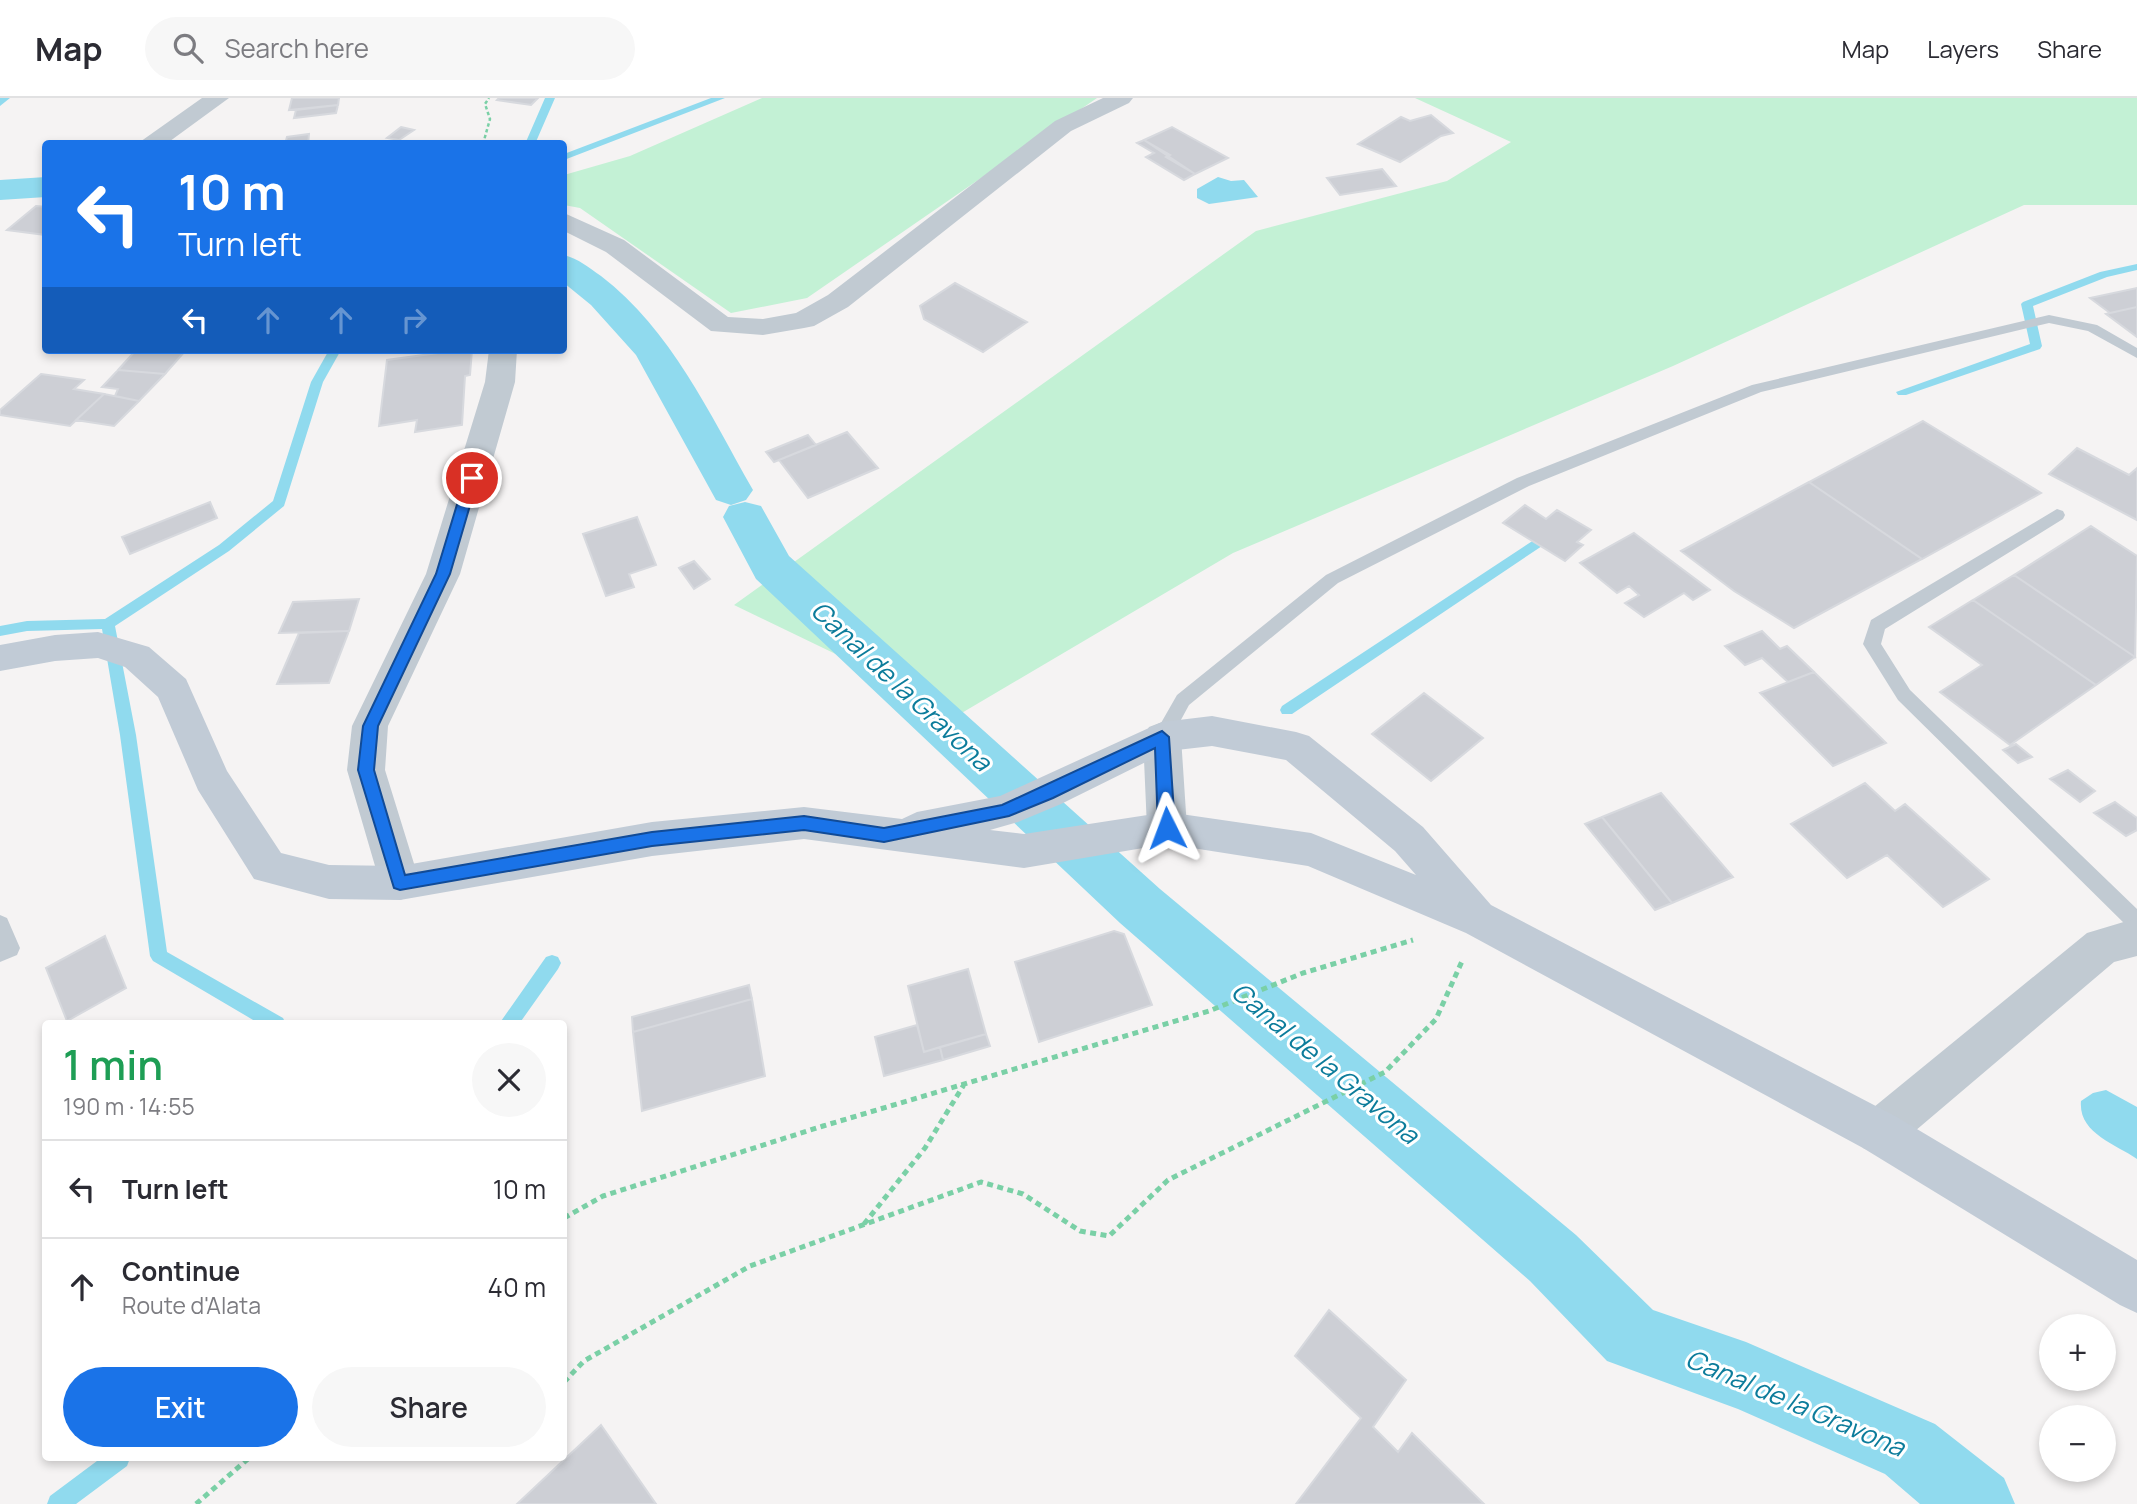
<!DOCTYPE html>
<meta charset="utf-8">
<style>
:root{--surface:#fff;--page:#f7f7f7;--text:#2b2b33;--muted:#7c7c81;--line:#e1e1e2;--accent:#1a73e8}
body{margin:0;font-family:Manrope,sans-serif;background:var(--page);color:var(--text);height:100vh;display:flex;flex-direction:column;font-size:26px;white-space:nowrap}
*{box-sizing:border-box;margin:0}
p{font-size:23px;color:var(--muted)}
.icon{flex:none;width:38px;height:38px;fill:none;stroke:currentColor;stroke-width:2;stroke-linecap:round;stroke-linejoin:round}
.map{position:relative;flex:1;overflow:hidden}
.side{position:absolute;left:42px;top:922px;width:525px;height:441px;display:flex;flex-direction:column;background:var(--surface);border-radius:7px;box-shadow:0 4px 10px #0003}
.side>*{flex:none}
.top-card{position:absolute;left:42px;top:42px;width:525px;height:214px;border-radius:7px;box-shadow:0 4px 10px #0003;background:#1a73e8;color:#fff;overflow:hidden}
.buttons{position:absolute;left:2039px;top:1216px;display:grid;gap:14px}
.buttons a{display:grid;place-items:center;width:77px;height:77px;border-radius:50%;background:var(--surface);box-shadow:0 4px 10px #0003;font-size:35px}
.pin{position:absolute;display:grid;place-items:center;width:60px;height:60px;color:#fff;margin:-30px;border:4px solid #fff;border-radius:50%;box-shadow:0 2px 7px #0007}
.me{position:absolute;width:77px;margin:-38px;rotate:357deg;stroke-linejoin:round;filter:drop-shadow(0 0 5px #0008)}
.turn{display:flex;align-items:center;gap:24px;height:147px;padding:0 21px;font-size:32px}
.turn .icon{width:91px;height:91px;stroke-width:2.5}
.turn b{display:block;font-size:49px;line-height:60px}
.lanes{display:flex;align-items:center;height:66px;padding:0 21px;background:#0003;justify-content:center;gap:35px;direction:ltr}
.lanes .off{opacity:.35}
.round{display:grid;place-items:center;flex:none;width:74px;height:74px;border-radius:37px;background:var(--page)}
.headline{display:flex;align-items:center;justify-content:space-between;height:119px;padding:0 21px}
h1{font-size:42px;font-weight:600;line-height:52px;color:#1e9e55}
.button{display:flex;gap:14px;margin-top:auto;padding:14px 21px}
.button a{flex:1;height:80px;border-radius:42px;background:var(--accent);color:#fff;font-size:28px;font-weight:600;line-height:80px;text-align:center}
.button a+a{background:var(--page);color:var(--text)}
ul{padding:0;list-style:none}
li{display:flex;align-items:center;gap:21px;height:98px;padding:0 21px;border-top:2px solid var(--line)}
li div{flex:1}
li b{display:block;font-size:26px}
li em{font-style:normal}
header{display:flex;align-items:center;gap:42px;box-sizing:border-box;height:98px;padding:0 35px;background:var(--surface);border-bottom:2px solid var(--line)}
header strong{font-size:33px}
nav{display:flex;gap:38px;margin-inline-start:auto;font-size:24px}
.search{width:490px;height:63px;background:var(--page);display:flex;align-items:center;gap:18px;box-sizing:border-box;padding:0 24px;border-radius:38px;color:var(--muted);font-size:26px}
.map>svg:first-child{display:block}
</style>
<header>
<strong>Map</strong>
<div class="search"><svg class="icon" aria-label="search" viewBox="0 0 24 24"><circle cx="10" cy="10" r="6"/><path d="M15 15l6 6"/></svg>Search here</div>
<nav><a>Map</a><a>Layers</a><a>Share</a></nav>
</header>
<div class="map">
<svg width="2137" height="1406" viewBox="0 0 2137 1406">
<rect width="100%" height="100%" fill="#f5f3f3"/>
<path fill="#c3f1d5" d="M762 0H1097L807 200 731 215 580 110 564 107V77L630 58Z
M1415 0H2137V107H2024L1673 268 1233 455 960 616 734 507 1256 133 1447 83 1511 44Z"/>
<path fill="#90daee" d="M1218 79 1231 83 1244 82 1258 99 1209 106 1197 100V91Z
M2106 992 2137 1009V1061C2115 1046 2078 1035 2081 1003L2093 995Z"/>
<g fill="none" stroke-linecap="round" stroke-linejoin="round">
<path fill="#90daee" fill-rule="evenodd" d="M0 0H10L0 8Z
M545 0H555L535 46H525Z
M711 0H725L564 62V56Z
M2137 166V172L2107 179 2033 208 2042 248 2040 251 1906 297H1898L1896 294 2030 246 2021 206 2023 204 2100 174Z
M329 252H341L323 284 284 408 229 453 115 528 136 637 167 854 283 920 286 926H260L153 863 150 858 120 637 102 531 27 533 0 538V528L27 523 105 521 219 447 273 403 311 284Z
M1537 440 1542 442V448L1292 616H1282L1280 612 1282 608Z
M552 857 558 859 561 865 558 871 519 926H499L546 859Z
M101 1360H130L127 1368 76 1406H47L50 1398Z"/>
<path fill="#90daee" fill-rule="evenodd" d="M46 79V99L0 102V82Z
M564 157C579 161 588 169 601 178 672 233 709 315 753 392L746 402 731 407 716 402 636 257 591 207 564 185Z
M745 404 761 408 789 458 1160 791 1576 1137 1653 1212 1746 1244 1935 1326 2004 1380 2015 1406H1920L1885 1376 1738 1311 1607 1263 1530 1183 1120 825 756 481 723 419 729 408Z"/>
</g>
<path fill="#cdcfd5" stroke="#d7d9de" stroke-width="2" d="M292 0H339L338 7 289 12Z
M499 0H538L531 7 497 2Z
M338 7 336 15 294 20 296 12Z
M1431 17 1453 35 1441 38 1400 64 1358 46 1401 19 1410 23Z
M401 29 414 32 399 42 387 40Z
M1172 29 1228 60 1195 76 1144 42Z
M309 36 308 46H285L287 39Z
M1144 42 1170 57 1166 59 1195 76 1184 82 1146 59 1154 55 1137 45Z
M1382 71 1396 88 1340 97 1327 80Z
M36 108 46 109V137L7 132Z
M955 185 1027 224 983 254 924 221 920 208Z
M2137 190V209L2110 215 2090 200Z
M2137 209V239L2106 216 2110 215Z
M136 252H186L165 276 118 272Z
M460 252H472L470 277 465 278 462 327 415 334 417 322 379 328 387 262Z
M118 272 165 276 139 303 115 298 118 291 102 289Z
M41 276 84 282 74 291 104 296 70 328 0 317V312Z
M104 296 139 303 114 328 76 322Z
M1923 323 2041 395 1922 461 1809 384Z
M847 334 878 370 808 400 779 362Z
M808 337 816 347 774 364 766 354Z
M2077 350 2129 377 2137 370V422L2049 376Z
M1809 384 1922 461 1794 530 1734 493 1681 453Z
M210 404 217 420 130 456 122 439Z
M1525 407 1546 421 1557 412 1591 432 1577 444 1583 447 1565 463 1503 425Z
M637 419 656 467 629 476 634 489 606 498 583 436Z
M2091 428 2137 458 2135 559 2014 477Z
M1634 435 1710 492 1693 502 1684 495 1644 519 1625 505 1639 497 1629 488 1617 495 1580 465Z
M694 463 710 481 694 491 679 470Z
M2014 477 2135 559 2096 587 1973 502Z
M359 501 349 533 279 535 293 504Z
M1973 502 2096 587 2010 647 1940 594 1982 567 1929 529Z
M349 533 329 585 277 586 299 535Z
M1762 533 1780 551 1787 548 1814 574 1788 584 1762 560 1745 567 1725 548Z
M1814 574 1886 645 1833 668 1760 595Z
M1424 595 1483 640 1431 683 1372 636Z
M2016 646 2032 659 2018 665 2003 652Z
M2068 672 2095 693 2080 704 2050 681Z
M1865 685 1895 713 1905 706 1989 781 1943 809 1887 757 1847 780 1791 726Z
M1661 695 1733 779 1672 805 1602 719Z
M2115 704 2137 720V732L2126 738 2094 715Z
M1602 719 1672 805 1655 812 1585 726Z
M1114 833 1124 836 1152 907 1039 944 1015 864Z
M105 838 126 890 67 923 46 870Z
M968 871 986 936 924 954 908 888Z
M749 887 752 901 633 934 632 919Z
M752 901 765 978 642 1013 633 934Z
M917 927 924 954 940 949 943 962 884 978 875 939Z
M986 936 990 948 943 962 940 949Z
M1329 1212 1406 1282 1373 1329 1398 1354 1412 1335 1484 1406H1296L1361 1320 1295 1258Z
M601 1327 656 1406H517Z"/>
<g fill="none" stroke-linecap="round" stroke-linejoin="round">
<path stroke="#7ad0a6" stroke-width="2.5" stroke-dasharray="3.5 2.5" stroke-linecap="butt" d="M483 46 490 21 485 6 489 0"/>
<path stroke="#7ad0a6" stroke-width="5" stroke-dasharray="6 4.5" stroke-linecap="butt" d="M564 1120 603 1098 823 1028 1209 913 1303 875 1413 842
M864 1126 925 1050 965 985
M564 1284 584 1263 750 1168 981 1084 1023 1096 1080 1133 1109 1138 1168 1082 1385 974 1436 921 1463 861
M196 1406 249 1360"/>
<path fill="#c1cad2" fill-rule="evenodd" d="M2049 217 2097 227 2137 250V260L2088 233 2049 225 1761 294 1529 388 1338 485 1189 607 1169 644 1162 646 1155 644 1153 639 1177 597 1326 477 1517 380 1752 287Z
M2057 411 2063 413 2065 417 2063 421 1885 531 1881 546 1910 592 2137 811V834L2130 831 1898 602 1863 546 1871 522Z
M0 817 7 820 20 850 17 857 0 864Z"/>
<path fill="#c1cad2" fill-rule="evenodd" d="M202 0H229L166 46H137Z
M1103 0H1133L1129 5 1071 33 848 209 814 228 804 230 763 237 711 233 606 154 564 133V115L624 142 728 219 763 221 796 215 828 197 1055 23Z
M489 252H517L515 284 460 476 388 628 385 672 420 785 414 797 400 802 386 797 380 785 347 672 352 628 426 476 485 284Z
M1162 624 1175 629 1181 639 1187 730 1181 742 1167 746 1153 742 1147 730 1143 639 1149 629Z
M2137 820V858L2114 864 1895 1050 1879 1057 1863 1050 1856 1034 1863 1018 2087 835Z"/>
<path fill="#c1cbd6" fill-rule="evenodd" d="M98 534 149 549 186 581 227 673 281 755 329 767 400 768 652 724 804 709 902 721 917 714 1000 698 1162 624 1212 618 1296 634 1309 638 1423 729 1491 807 1895 1018 2137 1162V1215L2120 1207 1863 1050 1466 835 1308 768 1167 746 1024 770 804 741 652 758 400 802 329 801 254 781 198 692 158 599 125 569 98 560 55 563 0 573V547L55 537ZM1212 648 1286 662 1395 753 1416 777 1311 735 1167 714 1024 736 990 732 1018 724 1061 706 1168 653Z"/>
</g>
<path fill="#1a73e8" stroke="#114b97" stroke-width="2" d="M472 376 478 380 450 476 378 628 374 672 405 777 652 734 804 718 884 730 1002 707 1162 633 1169 639 1175 730 1172 735H1161L1158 730 1155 650 1053 700 1009 718 884 744 804 732 652 748 400 792 394 790 358 672 363 628 436 476 465 380Z"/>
<g text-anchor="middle" stroke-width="6" stroke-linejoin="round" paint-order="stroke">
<g font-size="26" font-style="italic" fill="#0c7c9b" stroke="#fff">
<text transform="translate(901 588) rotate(43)" y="9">Canal de la Gravona</text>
<text transform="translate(1325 965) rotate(40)" y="9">Canal de la Gravona</text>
<text transform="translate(1795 1305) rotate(23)" y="9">Canal de la Gravona</text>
</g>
</g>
</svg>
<div class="buttons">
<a>+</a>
<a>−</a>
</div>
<div class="pin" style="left:472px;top:380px;background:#d93025"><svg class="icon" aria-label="arrive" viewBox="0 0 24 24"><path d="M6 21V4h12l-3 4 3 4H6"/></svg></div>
<svg class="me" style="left:1167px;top:730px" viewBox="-20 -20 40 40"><path d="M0-17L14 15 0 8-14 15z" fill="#1a73e8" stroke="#fff" stroke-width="4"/></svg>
<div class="top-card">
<div class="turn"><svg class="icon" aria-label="left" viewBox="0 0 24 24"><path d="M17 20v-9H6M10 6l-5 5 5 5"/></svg><div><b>10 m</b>Turn left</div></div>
<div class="lanes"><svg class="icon" aria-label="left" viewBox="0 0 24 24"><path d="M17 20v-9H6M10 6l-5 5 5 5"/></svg><svg class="icon off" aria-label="ahead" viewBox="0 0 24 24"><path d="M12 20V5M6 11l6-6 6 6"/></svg><svg class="icon off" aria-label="ahead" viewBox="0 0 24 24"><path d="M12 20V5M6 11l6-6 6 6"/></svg><svg class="icon off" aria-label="right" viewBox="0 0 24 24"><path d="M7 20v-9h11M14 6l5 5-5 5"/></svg></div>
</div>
<section class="side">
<div class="headline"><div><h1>1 min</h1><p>190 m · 14:55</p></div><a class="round"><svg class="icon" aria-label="close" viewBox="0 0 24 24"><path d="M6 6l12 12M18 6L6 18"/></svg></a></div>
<ul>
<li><svg class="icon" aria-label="left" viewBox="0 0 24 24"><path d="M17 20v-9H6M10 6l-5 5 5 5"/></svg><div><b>Turn left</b></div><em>10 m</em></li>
<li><svg class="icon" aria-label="ahead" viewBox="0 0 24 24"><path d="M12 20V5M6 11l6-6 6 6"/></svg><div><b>Continue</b><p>Route d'Alata</p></div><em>40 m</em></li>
</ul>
<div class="button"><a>Exit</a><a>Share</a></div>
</section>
</div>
